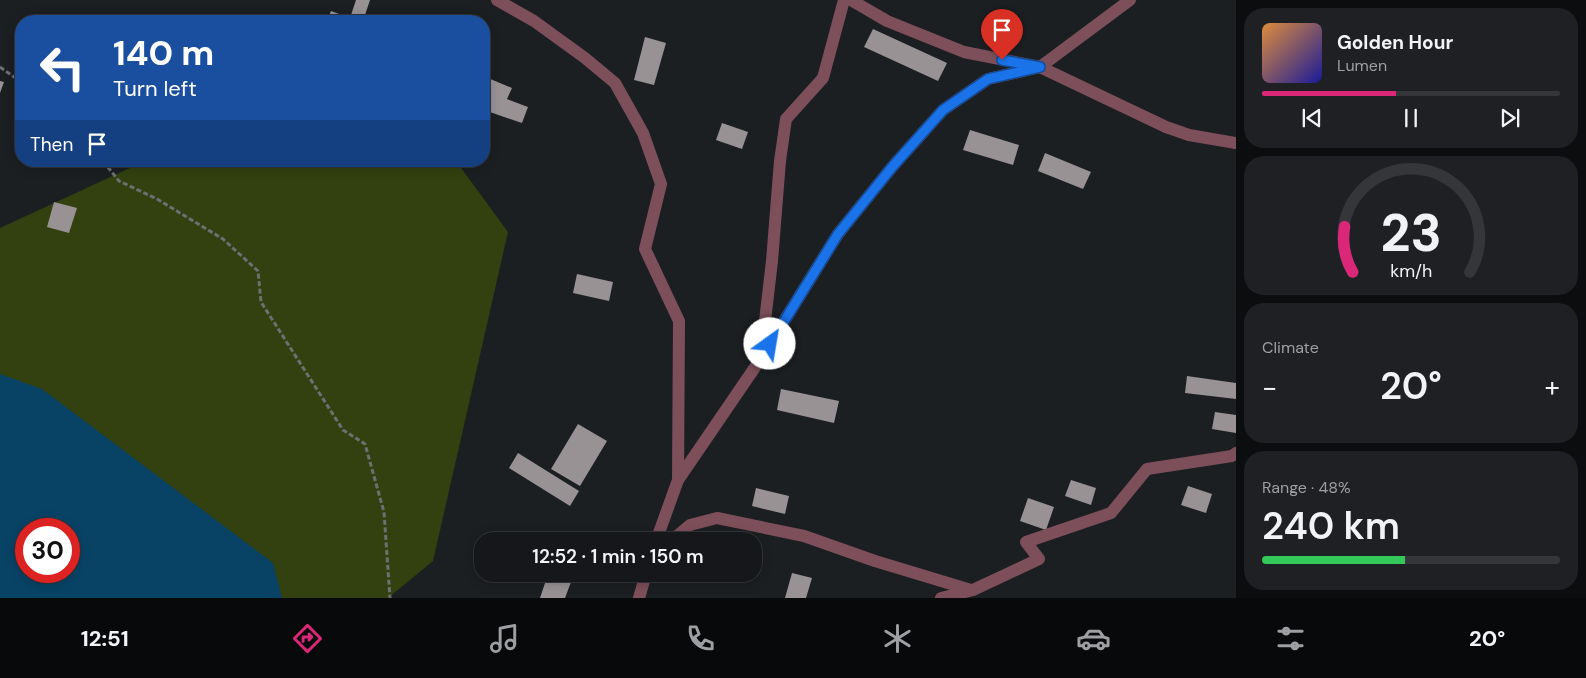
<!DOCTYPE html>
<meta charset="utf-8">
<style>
:root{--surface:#15171a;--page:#1e2023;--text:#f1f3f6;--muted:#9d9fa2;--line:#343639;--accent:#db2777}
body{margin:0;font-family:"DM Sans",sans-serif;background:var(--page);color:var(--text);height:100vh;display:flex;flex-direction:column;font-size:19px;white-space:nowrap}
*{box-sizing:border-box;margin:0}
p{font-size:16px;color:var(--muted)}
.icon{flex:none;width:28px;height:28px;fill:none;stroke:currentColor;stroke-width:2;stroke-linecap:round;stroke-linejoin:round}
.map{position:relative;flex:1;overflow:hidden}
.panel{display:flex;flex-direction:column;gap:8px;padding:8px;background:#0c0d0e;width:350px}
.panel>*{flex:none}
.top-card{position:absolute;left:15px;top:15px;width:475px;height:152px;border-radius:20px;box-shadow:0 2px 12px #0003,0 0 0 1px var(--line);background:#1a4fa0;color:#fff;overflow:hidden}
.speed{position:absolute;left:15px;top:518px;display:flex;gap:10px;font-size:25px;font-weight:700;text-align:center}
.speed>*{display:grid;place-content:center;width:65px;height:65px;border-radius:50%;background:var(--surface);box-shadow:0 2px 12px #0003,0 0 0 1px var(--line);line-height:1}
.speed .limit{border:8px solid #d22;background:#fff;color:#111}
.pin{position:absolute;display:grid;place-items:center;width:42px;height:42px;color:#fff;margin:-51px -21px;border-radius:50% 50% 50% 0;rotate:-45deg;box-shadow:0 0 5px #0007}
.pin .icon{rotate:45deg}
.me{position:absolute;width:55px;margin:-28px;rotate:32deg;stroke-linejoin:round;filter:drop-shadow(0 0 4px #0008)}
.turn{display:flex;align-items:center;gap:18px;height:105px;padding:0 15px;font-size:22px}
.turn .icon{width:65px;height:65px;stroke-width:2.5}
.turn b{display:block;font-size:35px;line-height:42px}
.then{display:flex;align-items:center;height:48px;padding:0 15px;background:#0003;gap:10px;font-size:19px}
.big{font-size:38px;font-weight:600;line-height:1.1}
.panel .widget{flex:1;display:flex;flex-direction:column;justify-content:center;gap:8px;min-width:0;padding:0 18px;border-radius:20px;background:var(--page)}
.panel .dial{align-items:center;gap:0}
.dial svg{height:130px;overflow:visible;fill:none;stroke:var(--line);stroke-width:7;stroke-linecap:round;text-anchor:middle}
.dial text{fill:var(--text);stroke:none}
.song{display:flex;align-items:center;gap:15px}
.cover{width:60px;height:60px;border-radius:8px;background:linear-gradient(135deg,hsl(30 70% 55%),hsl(240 70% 35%))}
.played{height:5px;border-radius:2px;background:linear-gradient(90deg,var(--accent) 45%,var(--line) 45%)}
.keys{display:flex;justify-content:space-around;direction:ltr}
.heat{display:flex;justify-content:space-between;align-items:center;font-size:28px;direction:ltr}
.charge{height:8px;border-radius:4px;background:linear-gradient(90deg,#34c759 48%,var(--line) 0)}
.trip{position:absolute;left:474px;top:532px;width:288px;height:50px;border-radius:20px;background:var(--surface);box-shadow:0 2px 12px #0003,0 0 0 1px var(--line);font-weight:600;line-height:50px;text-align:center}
.dock{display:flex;height:80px;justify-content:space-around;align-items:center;background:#08090a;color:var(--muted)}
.dock .icon{width:35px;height:35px}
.dock .active{color:var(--accent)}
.dock b{font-size:22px;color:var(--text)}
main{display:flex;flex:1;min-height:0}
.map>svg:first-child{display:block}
.green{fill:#32410f;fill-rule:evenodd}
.water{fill:#084366;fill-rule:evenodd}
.building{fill:#989294}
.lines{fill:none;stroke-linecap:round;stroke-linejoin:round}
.path{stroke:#6d6f72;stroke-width:3;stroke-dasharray:5 2.5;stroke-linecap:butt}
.minor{stroke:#7d4f5a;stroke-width:12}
.route-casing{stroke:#114b97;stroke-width:12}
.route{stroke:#1a73e8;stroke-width:9}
</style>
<main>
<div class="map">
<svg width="1236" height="598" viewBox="0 0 1236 598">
<rect width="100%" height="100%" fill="#1c1f22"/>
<path class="green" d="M145,161H456L508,232L433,561L388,598H0V228ZM26,529H69V571H26Z"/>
<path class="water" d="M0,374L42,389L273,563L282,598H0ZM26,529H69V571H26Z"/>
<g class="building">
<path d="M356,0H370L363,21H327L331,11L350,18Z"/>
<path d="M873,29L947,63L938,81L864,47Z"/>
<path d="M645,37L666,43L654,85L634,80Z"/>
<path d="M488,78L512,88L507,99L528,107L522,123L484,110V87Z"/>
<path d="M0,81L4,82L0,93Z"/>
<path d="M722,123L748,132L742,149L716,140Z"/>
<path d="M970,130L1019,145L1013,165L963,150Z"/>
<path d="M1045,153L1091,172L1083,189L1038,171Z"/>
<path d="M54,202L77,208L69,233L47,227Z"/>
<path d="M577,274L613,282L609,301L573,293Z"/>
<path d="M1187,376L1236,383V399L1185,393Z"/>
<path d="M781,389L839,401L834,423L777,410Z"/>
<path d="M1215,412L1236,415V433L1212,429Z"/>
<path d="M578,424L607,441L580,486L551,469Z"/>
<path d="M518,453L579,491L570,506L509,468Z"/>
<path d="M1071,480L1096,488L1091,505L1065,496Z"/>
<path d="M1188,486L1212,494L1206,513L1181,505Z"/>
<path d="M756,488L789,496L785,514L752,506Z"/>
<path d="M1028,498L1054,507L1046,530L1020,521Z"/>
<path d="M792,573L812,578L806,598H785Z"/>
<path d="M548,574H574L565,598H540Z"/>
</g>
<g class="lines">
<g class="path">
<path d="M0,67L21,82"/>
<path d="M103,161L119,181L157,199L223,239L258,271L261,302L343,430L365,444L384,512L390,598"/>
</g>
<g class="minor">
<path d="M497,0L534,21L585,58L615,83L643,133L661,184L645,249L679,321L678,480"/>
<path d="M851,0L887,21L964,52L1040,67L1166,127L1189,135L1236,143"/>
<path d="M761,355L772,261L780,161L786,119L823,78L844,0"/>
<path d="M656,541L678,480L760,360L838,234L893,166L943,110L988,79L1040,67L1130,0"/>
<path d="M671,541L690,525L717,518L804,536L875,561L971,590"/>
<path d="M639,598L646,574"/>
<path d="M941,598L973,590L1039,559L1026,542L1111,513L1147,469L1232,456L1236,453"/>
</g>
</g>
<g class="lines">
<g class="route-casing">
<path id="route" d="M770,344L838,234L893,166L943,110L988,79L1040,67L1002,60"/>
</g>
<use href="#route" class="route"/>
</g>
</svg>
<div class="speed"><div class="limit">30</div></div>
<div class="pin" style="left:1002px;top:60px;background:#d93025"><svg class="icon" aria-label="arrive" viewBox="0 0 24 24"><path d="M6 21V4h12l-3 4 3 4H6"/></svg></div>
<svg class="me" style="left:770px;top:344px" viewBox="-20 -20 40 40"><circle r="19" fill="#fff"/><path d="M0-13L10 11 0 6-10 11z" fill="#1a73e8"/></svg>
<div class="trip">12:52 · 1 min · 150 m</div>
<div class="top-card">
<div class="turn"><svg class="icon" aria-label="left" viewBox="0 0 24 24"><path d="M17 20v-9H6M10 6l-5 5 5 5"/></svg><div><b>140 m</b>Turn left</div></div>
<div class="then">Then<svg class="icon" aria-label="arrive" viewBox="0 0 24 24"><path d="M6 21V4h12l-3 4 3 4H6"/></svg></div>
</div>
</div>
<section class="panel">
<div class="widget">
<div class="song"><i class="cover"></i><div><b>Golden Hour</b><p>Lumen</p></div></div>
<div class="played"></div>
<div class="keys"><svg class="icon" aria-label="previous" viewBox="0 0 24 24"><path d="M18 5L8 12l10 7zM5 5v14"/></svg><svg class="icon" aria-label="pause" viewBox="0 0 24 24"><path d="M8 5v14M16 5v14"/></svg><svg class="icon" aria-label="next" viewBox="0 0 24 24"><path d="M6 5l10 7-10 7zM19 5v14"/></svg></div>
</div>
<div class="widget dial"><svg viewBox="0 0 100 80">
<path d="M14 69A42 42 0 1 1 86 69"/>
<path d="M14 69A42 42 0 0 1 9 41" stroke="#db2777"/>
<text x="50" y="56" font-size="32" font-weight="700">23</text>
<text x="50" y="72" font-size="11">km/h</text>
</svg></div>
<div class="widget"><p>Climate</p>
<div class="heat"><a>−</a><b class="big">20°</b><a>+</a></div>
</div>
<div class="widget"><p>Range · 48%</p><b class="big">240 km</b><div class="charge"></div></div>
</section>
</main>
<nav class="dock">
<b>12:51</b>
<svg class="icon active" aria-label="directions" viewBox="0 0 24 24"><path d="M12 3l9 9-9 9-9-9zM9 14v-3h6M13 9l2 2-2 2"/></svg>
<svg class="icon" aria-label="music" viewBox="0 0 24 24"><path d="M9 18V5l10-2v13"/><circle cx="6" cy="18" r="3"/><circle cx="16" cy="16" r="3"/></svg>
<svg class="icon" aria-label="phone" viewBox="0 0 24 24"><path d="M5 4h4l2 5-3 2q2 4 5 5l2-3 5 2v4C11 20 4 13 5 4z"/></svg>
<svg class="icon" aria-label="climate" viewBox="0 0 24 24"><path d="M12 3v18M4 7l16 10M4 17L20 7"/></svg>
<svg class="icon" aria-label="car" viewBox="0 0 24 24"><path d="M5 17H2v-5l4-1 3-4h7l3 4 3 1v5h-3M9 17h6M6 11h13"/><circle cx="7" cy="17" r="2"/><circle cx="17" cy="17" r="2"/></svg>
<svg class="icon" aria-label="filters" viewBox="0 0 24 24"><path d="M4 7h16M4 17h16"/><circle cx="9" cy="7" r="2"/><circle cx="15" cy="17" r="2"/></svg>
<b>20°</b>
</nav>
